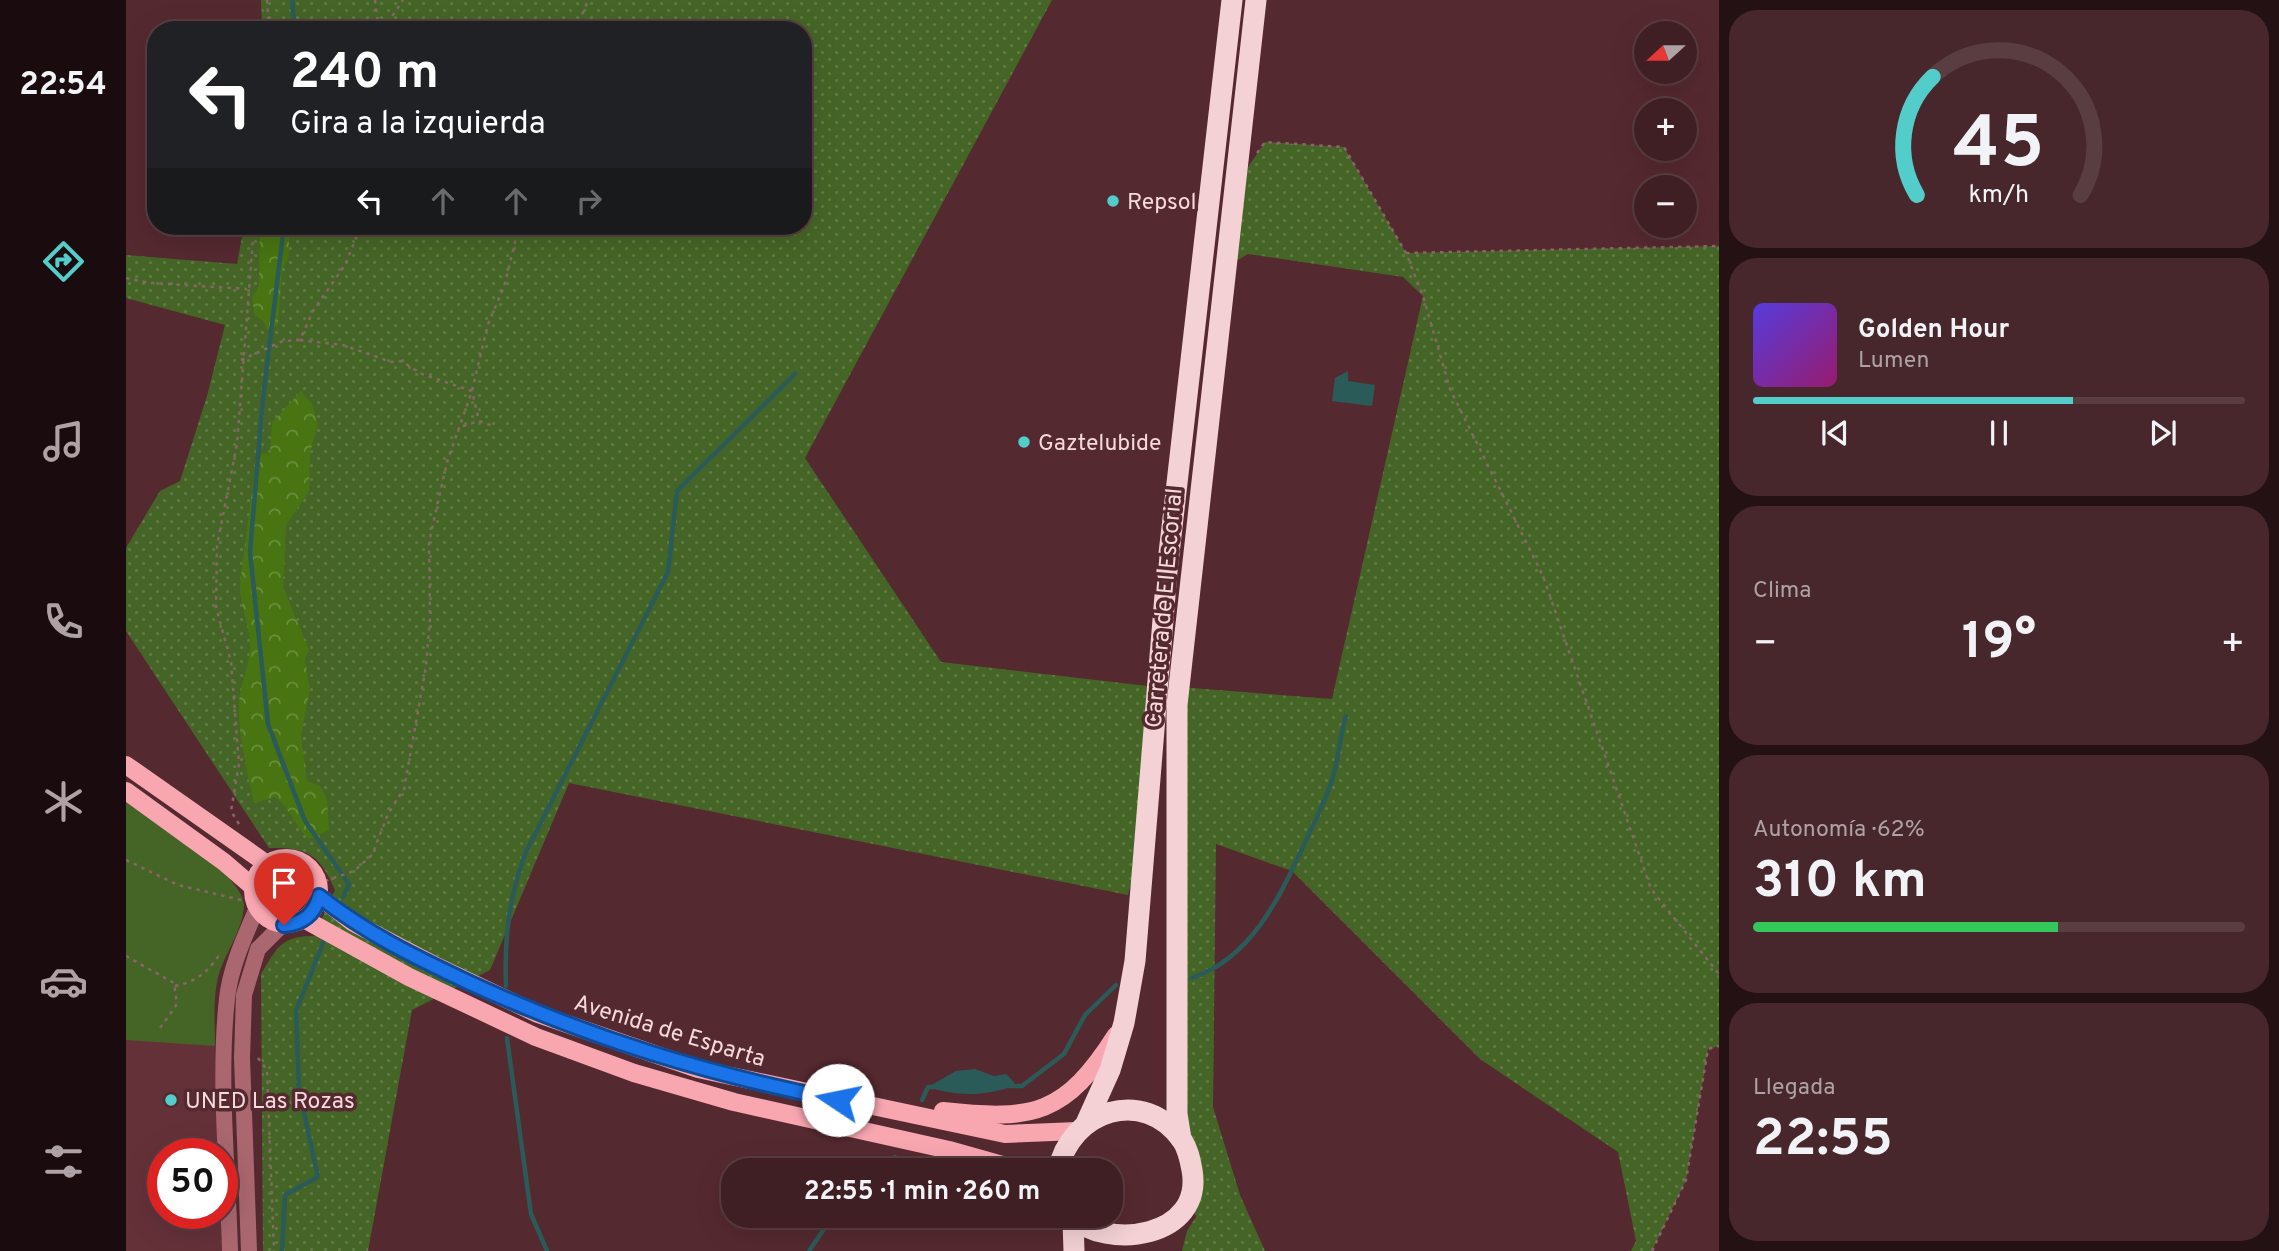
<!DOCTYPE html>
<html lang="es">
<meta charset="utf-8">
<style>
:root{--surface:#401f24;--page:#47272c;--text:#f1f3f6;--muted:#aea2a6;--line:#593d41;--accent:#53cdc9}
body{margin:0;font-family:Overpass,sans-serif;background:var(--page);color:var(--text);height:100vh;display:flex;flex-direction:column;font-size:26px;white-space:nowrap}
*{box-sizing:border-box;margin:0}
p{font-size:23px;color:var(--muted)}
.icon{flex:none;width:38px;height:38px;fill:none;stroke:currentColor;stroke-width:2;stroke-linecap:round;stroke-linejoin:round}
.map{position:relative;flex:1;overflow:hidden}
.panel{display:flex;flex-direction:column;gap:10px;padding:10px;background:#231114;width:560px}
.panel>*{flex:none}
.top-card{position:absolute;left:21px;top:21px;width:665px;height:214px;border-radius:28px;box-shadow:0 7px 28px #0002,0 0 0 2px var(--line);background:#202124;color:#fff;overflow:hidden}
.needle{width:46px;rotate:249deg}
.tools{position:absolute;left:1508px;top:21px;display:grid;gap:14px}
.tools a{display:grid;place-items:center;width:63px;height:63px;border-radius:50%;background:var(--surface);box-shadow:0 7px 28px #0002,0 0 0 2px var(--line);font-size:35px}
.speed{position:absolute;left:21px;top:1138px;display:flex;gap:14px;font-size:35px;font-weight:700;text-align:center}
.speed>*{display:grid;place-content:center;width:91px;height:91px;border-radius:50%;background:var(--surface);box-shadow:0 7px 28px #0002,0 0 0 2px var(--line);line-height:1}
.speed .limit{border:10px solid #d22;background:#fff;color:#111}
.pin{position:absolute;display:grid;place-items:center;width:60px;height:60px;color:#fff;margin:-72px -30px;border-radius:50% 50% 50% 0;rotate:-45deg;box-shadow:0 0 7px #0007}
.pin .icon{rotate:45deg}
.me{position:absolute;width:77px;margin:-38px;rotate:281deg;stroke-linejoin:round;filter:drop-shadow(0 0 5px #0008)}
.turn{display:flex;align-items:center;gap:24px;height:147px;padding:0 28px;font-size:32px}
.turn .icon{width:91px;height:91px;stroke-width:2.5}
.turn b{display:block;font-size:49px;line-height:60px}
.lanes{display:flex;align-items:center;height:66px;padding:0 28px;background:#0003;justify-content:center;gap:35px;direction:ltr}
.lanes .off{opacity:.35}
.big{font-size:52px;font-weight:700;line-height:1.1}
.panel .tile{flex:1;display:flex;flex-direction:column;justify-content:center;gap:10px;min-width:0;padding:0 24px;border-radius:28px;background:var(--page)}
.panel .dial{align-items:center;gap:0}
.dial svg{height:182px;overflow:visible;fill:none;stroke:var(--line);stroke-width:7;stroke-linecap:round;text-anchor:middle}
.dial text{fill:var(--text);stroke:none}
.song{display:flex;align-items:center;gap:21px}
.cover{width:84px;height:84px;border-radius:10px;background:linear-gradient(135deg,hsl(250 70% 55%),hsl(320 70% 35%))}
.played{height:7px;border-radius:4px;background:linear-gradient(90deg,var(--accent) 65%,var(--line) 65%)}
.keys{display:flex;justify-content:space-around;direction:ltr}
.heat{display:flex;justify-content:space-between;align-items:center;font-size:38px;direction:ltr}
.charge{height:10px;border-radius:5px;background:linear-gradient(90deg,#34c759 62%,var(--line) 0)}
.trip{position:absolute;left:595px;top:1158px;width:402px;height:70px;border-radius:28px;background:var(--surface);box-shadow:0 7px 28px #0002,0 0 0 2px var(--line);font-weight:700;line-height:70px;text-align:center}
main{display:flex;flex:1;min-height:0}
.tabs{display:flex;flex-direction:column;width:126px;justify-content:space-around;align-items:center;background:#1a0c0e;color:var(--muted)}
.tabs .icon{width:49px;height:49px}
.tabs .on{color:var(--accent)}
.tabs b{font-size:32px;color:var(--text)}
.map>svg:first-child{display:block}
.built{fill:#653139}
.grass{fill:url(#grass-dots)}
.forest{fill:url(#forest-crowns)}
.park{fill:#456526}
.water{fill:#2a5b59}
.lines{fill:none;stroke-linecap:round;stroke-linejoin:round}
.stream{stroke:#2a5b59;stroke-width:4.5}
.path{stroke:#8b6469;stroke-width:2.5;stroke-dasharray:3.5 5;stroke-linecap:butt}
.minor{stroke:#aa6770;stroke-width:16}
.major{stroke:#f8a6b0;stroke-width:18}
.highway{stroke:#f3d1d4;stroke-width:21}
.route-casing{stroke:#114b97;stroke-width:18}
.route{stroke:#1a73e8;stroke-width:12}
.poi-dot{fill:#53cdc9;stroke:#552930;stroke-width:2.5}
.labels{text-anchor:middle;stroke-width:7;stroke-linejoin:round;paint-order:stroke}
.poi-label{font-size:23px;fill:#f6d9db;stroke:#552930;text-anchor:start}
.street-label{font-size:23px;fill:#f6d9db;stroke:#552930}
</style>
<main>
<nav class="tabs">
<b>22:54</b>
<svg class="icon on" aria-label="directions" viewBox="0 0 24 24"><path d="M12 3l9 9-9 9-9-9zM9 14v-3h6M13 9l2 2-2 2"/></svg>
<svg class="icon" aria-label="music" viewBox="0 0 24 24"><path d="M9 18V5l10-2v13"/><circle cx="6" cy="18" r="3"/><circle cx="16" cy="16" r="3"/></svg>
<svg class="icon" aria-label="phone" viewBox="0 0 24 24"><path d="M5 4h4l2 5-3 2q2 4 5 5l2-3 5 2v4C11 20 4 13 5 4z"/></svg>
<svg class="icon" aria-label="climate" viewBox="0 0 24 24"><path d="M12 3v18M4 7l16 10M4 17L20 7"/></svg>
<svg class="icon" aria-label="car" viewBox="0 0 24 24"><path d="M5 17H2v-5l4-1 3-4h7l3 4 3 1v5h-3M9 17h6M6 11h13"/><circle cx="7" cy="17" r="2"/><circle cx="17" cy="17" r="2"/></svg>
<svg class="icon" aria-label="filters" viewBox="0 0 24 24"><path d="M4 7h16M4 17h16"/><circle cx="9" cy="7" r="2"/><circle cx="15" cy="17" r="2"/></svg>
</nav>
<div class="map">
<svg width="1593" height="1251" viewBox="0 0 1593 1251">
<defs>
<pattern id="grass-dots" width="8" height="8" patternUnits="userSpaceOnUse" patternTransform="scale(1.75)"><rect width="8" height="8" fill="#456526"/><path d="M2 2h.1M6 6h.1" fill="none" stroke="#607a45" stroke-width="1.8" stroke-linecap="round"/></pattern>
<pattern id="forest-crowns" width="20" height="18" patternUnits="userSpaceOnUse" patternTransform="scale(1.75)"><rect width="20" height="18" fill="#487411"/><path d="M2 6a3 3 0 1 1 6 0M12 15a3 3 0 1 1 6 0" fill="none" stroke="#6c8e3e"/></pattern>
</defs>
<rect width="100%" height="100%" fill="#552930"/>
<path class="built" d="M0,1004L88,1035L93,1153H37V1213H95L96,1251H0Z"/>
<g class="grass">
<path d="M135,0H926L679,458L815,662L1022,686L1024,809L1002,895L443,783L364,970L286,1010L242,1251H137L135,974C151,948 155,936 188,936L209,890C194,855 182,847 143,848L0,631V548L34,491L54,481L81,396L99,325L0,298V255L111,264L118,226H677V30H136Z"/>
<path d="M1139,142L1218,147L1280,253L1593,246V1046L1582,1049L1560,1180L1526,1251H1505L1510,1241L1492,1152L1354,1059L1166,871L1090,844L1087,1107L1114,1195L1139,1251H1056L1061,1231L1070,1217L1064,1200L1062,1151L1053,687L1206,699L1297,296L1277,277L1122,254L1100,267L1122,167Z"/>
</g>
<g class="forest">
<path d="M134,226H163V257L156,269L152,325L142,330L136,320L129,315L126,298L133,286Z"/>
<path d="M175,391L186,404L192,425L184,452L183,492L160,525L157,587L183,650L179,659L184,689L175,735L181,781L194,786L201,799L203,830L183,839C166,822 167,812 149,797L128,803C122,778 109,719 114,695C117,677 123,666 124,647C124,624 113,604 114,582L130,460L136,453L144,455L146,423Z"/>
</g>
<path class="park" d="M0,802C25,820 120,875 118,906C116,934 96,956 91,982C87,1002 89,1026 89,1046L0,1040Z"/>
<g class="water">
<path d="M77,20L100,21L99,30H77Z"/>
<path d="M1222,371V381L1249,385L1246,406L1206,401L1209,378Z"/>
<path d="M849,1069L868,1076L880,1074L888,1082V1086C860,1096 830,1097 802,1087L830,1071Z"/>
</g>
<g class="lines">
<g class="stream">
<path d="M166,0L169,30"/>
<path d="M158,226L137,398L124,552L142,724L179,821L223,884L217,897"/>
<path d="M1066,978C1125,958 1152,900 1177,847C1188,822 1201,800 1208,773C1213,754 1214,735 1220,716"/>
<path d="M380,986C378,938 383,899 399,854L542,572L551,491L669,374"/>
<path d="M381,1038L405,1214L421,1251"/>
<path d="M883,1086H896L938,1054L959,1015L990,985"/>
<path d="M796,1100L802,1087H808"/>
<path d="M762,1171L769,1157"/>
<path d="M156,1251L159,1195L192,1177L173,1090L170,1011L199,938"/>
<path d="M683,1251L698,1229L712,1216"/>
</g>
<g class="path">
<path d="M141,0L143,30"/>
<path d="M249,0L253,30"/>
<path d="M257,30L277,0"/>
<path d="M450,30L462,0"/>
<path d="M1131,153L1139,142L1218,147L1280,253L1297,296L1324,389L1417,576L1525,889L1593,974"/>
<path d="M1280,253L1593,246"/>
<path d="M0,278L24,283L121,289"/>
<path d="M174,340L217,345L265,362L275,361L296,374L346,391L353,421"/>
<path d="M115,360L157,341L174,340L187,311L219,265L235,226"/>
<path d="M337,426L353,421L367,426"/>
<path d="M113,824L105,811L113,764L105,662L90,607L91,546L111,444L128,226"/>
<path d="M0,860L52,885L115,900"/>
<path d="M199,881L228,871L246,855L262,814L278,789L300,666L304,619L303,542L321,462L346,391L362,324L378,287L393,226"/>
<path d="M0,956L48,983L51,1004L34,1028"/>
<path d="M49,986C71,982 84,970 95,952"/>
<path d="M132,1058L141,1070L148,1251"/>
<path d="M1526,1251L1560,1180L1582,1049L1593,1046"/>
</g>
<g class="minor">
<path d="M104,1251C102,1170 92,1079 101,999C104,968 119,936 131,908"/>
<path d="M123,1251L116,1058L118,995L132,949L157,924"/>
</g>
<g class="major">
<path d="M0,765L141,864"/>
<path d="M0,791L98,862L127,887"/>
<circle cx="160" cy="891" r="33"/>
<path d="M193,896L226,922L312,967L412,1014L572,1069L879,1134L951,1131"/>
<path d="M178,919L283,977L410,1037L508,1073L608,1102L823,1150L898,1171"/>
<path d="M817,1111C908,1121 939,1115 990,1035"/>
</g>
<g class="highway">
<path d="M961,1121L984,1070L998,1023L1009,961L1041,571L1106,0"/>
<path d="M1055,1139L1051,1114V705L1130,0"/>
<path d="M932,1171C944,1110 1018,1086 1056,1140C1062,1149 1064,1159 1066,1170C1078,1238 981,1251 944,1216"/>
<path d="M947,1222L948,1251"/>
</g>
</g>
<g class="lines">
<g class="route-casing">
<path id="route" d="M158,925C176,924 189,914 193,896C239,933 291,958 344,983C466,1039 581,1074 712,1100"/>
</g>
<use href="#route" class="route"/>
</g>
<g class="poi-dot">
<circle cx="987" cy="201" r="7"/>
<circle cx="898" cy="442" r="7"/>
<circle cx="45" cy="1100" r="7"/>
</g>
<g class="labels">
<g class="poi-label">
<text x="1001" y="209">Repsol</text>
<text x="912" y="450">Gaztelubide</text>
<text x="59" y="1108">UNED Las Rozas</text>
</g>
<g class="street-label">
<text transform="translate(1037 608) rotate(-85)" y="8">Carretera de El Escorial</text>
<text transform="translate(544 1030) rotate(17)" y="8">Avenida de Esparta</text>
</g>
</g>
</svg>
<div class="tools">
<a><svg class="needle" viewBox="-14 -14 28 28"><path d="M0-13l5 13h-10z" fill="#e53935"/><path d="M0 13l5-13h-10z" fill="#aea2a6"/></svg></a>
<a>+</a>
<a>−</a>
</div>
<div class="speed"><div class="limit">50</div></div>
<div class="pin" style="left:158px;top:925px;background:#d93025"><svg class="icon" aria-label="arrive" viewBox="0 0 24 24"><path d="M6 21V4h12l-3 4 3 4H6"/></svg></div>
<svg class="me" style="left:712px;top:1100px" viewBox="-20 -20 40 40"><circle r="19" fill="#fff"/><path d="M0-13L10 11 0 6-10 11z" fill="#1a73e8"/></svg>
<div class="trip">22:55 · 1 min · 260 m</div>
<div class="top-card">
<div class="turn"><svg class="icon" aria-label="left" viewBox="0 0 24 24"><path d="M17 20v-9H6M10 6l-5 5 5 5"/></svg><div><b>240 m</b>Gira a la izquierda</div></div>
<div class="lanes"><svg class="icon" aria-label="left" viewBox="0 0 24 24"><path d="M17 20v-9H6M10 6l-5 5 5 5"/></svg><svg class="icon off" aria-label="ahead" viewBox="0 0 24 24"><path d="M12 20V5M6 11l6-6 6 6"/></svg><svg class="icon off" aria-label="ahead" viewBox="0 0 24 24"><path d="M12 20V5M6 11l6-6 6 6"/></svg><svg class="icon off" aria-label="right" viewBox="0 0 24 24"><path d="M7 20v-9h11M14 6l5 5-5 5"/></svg></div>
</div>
</div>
<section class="panel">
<div class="tile dial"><svg viewBox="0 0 100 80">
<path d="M14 69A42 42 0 1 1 86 69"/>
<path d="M14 69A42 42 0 0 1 21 17" stroke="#53cdc9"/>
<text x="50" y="56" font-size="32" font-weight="700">45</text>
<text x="50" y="72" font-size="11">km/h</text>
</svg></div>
<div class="tile">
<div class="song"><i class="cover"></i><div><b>Golden Hour</b><p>Lumen</p></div></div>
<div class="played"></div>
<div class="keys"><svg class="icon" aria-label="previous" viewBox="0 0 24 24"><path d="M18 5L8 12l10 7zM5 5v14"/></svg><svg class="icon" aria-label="pause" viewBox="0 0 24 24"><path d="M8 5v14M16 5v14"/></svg><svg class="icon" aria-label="next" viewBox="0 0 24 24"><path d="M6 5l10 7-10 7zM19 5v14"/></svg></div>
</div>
<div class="tile"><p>Clima</p>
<div class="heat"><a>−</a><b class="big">19°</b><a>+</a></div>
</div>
<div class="tile"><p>Autonomía · 62%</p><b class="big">310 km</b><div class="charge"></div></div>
<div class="tile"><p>Llegada</p><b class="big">22:55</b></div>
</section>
</main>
